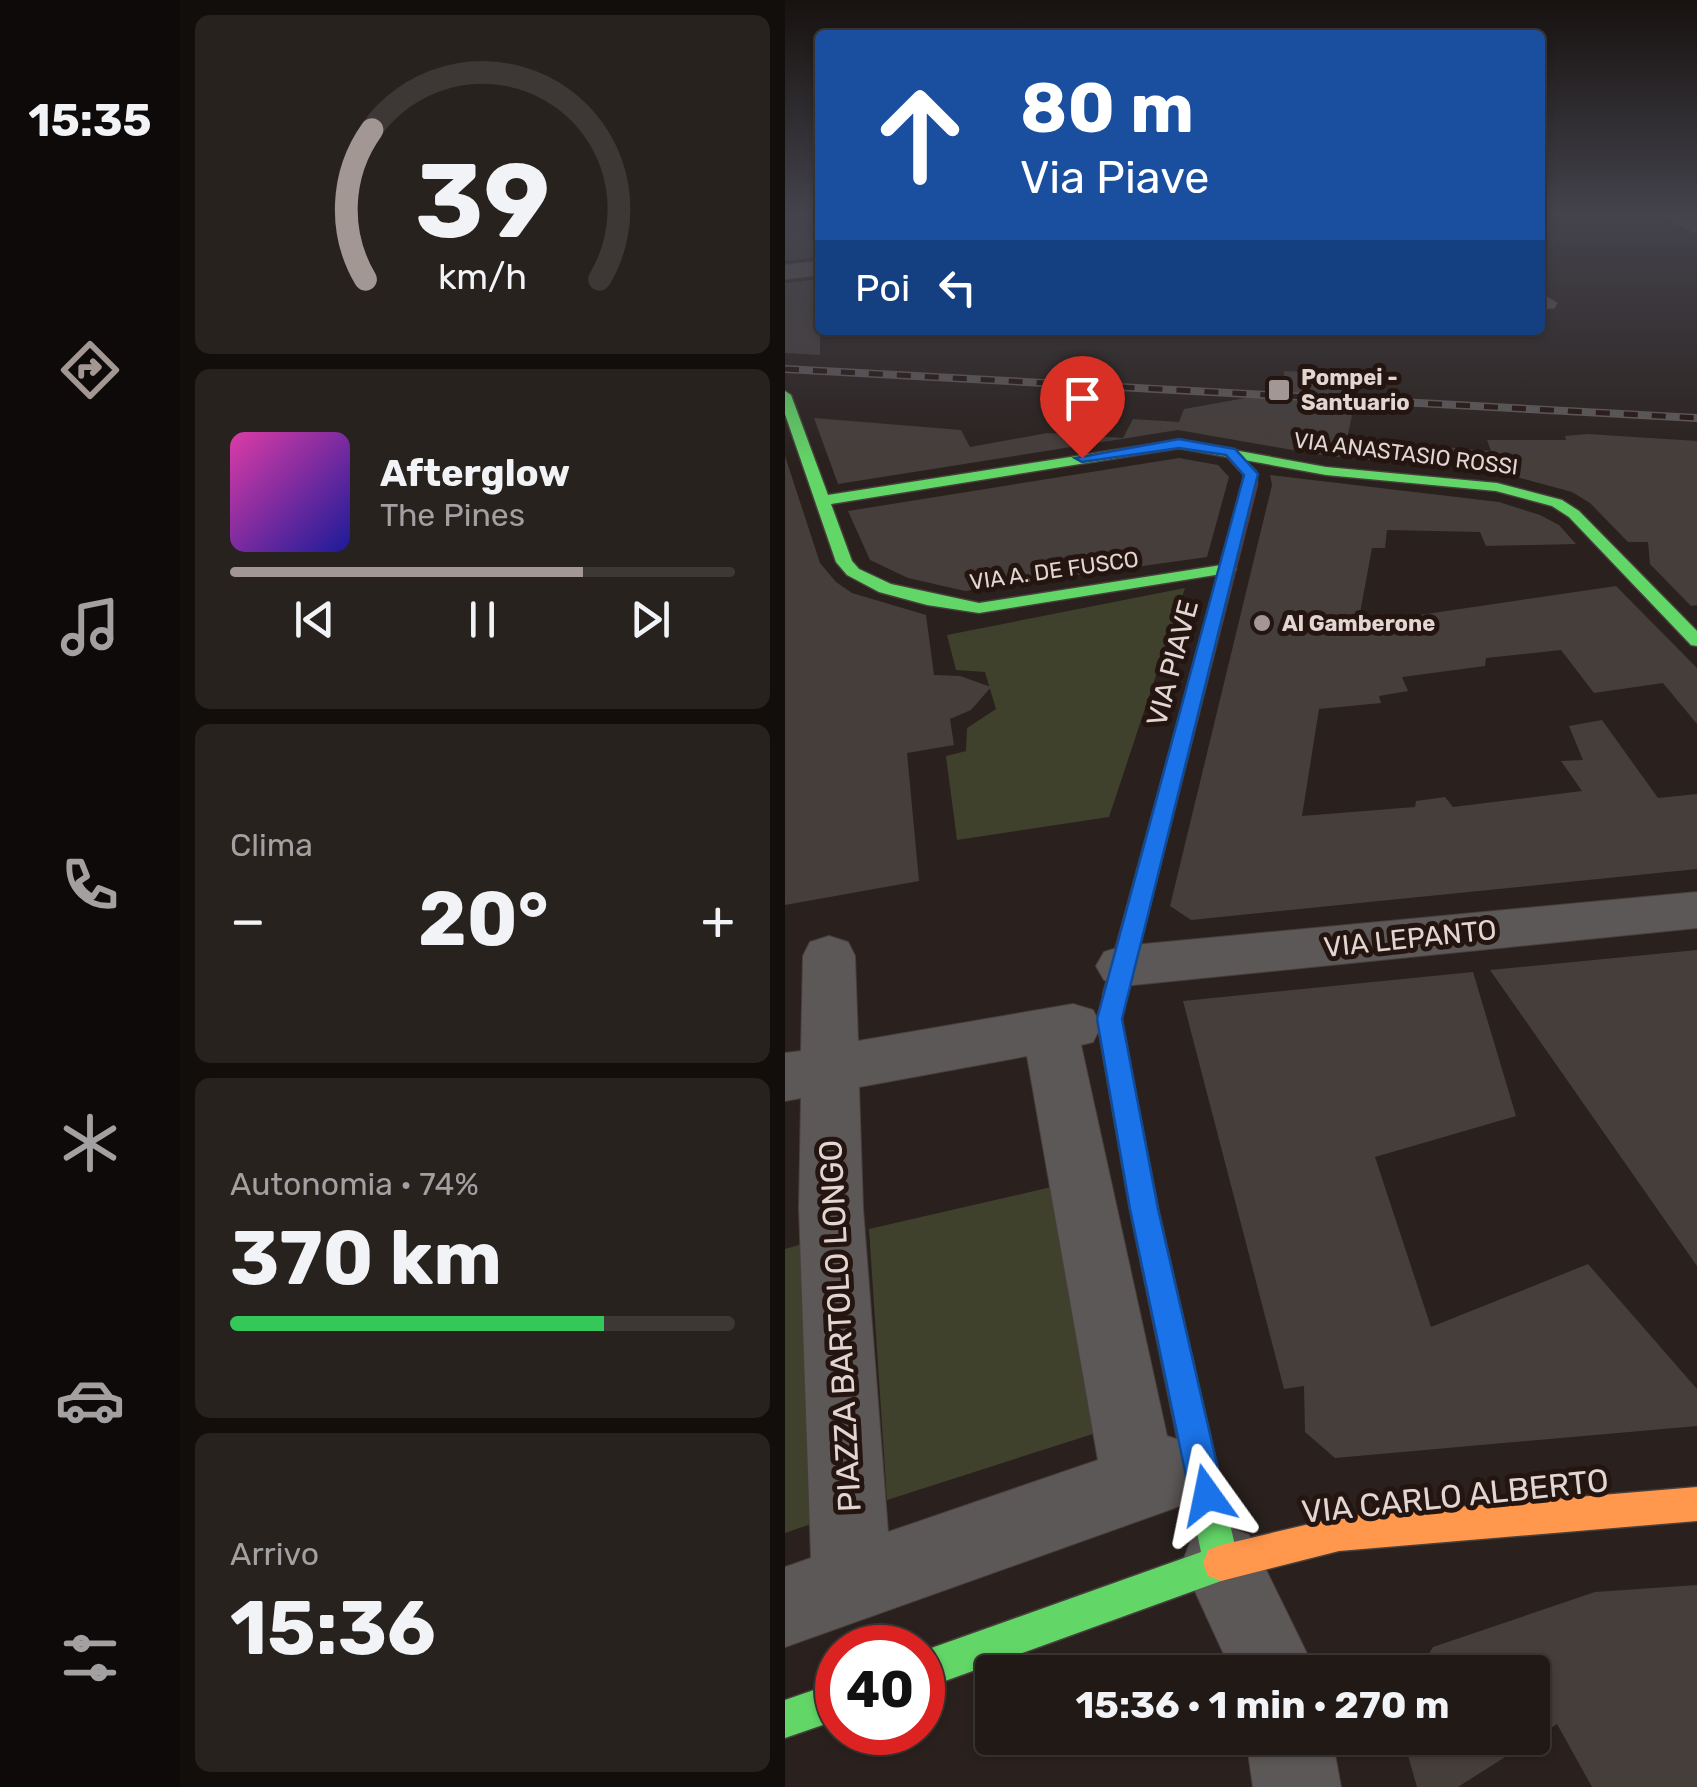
<!DOCTYPE html>
<html lang="it">
<meta charset="utf-8">
<style>
:root{--surface:#201916;--page:#28221f;--text:#f1f3f6;--muted:#a2a0a1;--line:#3d3835;--accent:#a29793}
body{margin:0;font-family:Rubik,sans-serif;background:var(--page);color:var(--text);height:100vh;display:flex;flex-direction:column;font-size:38px;white-space:nowrap}
*{box-sizing:border-box;margin:0}
p{font-size:32px;color:var(--muted)}
.icon{flex:none;width:55px;height:55px;fill:none;stroke:currentColor;stroke-width:2;stroke-linecap:round;stroke-linejoin:round}
.map{position:relative;flex:1;overflow:hidden}
.sheet{display:flex;flex-direction:column;gap:15px;padding:15px;background:#120e0c;width:605px}
.sheet>*{flex:none}
.top-card{position:absolute;left:30px;top:30px;width:730px;height:305px;border-radius:10px;box-shadow:0 2px 8px #0004,0 0 0 2px var(--line);background:#1a4fa0;color:#fff;overflow:hidden}
.speed{position:absolute;left:30px;top:1625px;display:flex;gap:20px;font-size:50px;font-weight:700;text-align:center}
.speed>*{display:grid;place-content:center;width:130px;height:130px;border-radius:50%;background:var(--surface);box-shadow:0 2px 8px #0004,0 0 0 2px var(--line);line-height:1}
.speed .limit{border:15px solid #d22;background:#fff;color:#111}
.pin{position:absolute;display:grid;place-items:center;width:85px;height:85px;color:#fff;margin:-102px -42px;border-radius:50% 50% 50% 0;rotate:-45deg;box-shadow:0 0 10px #0007}
.pin .icon{rotate:45deg}
.me{position:absolute;width:110px;margin:-55px;rotate:348deg;stroke-linejoin:round;filter:drop-shadow(0 0 8px #0008)}
.turn{display:flex;align-items:center;gap:35px;height:210px;padding:0 40px;font-size:45px}
.turn .icon{width:130px;height:130px;stroke-width:2.5}
.turn b{display:block;font-size:70px;line-height:85px}
.then{display:flex;align-items:center;height:95px;padding:0 40px;background:#0003;gap:20px;font-size:38px}
.big{font-size:75px;font-weight:700;line-height:1.1}
.sheet .widget{flex:1;display:flex;flex-direction:column;justify-content:center;gap:15px;min-width:0;padding:0 35px;border-radius:15px;background:var(--page)}
.sheet .dial{align-items:center;gap:0}
.dial svg{height:260px;overflow:visible;fill:none;stroke:var(--line);stroke-width:7;stroke-linecap:round;text-anchor:middle}
.dial text{fill:var(--text);stroke:none}
.song{display:flex;align-items:center;gap:30px}
.cover{width:120px;height:120px;border-radius:15px;background:linear-gradient(135deg,hsl(320 70% 55%),hsl(240 70% 35%))}
.played{height:10px;border-radius:5px;background:linear-gradient(90deg,var(--accent) 70%,var(--line) 70%)}
.keys{display:flex;justify-content:space-around;direction:ltr}
.heat{display:flex;justify-content:space-between;align-items:center;font-size:55px;direction:ltr}
.charge{height:15px;border-radius:8px;background:linear-gradient(90deg,#34c759 74%,var(--line) 0)}
.trip{position:absolute;left:190px;top:1655px;width:575px;height:100px;border-radius:10px;background:var(--surface);box-shadow:0 2px 8px #0004,0 0 0 2px var(--line);font-weight:700;line-height:100px;text-align:center}
main{display:flex;flex:1;min-height:0}
.dock{display:flex;flex-direction:column;width:180px;justify-content:space-around;align-items:center;background:#0d0a09;color:var(--muted)}
.dock .icon{width:70px;height:70px}
.dock .selected{color:var(--accent)}
.dock b{font-size:45px;color:var(--text)}
.map>svg:first-child{display:block}
.green{fill:#3f412c}
.building{fill:#453e3b}
.lines{fill:none;stroke-linecap:round;stroke-linejoin:round}
.street-casing{stroke:#473f3c;stroke-width:2}
.fast-casing{stroke:#473f3c;stroke-width:3}
.slow-casing{stroke:#473f3c;stroke-width:3}
.jam-casing{stroke:#473f3c;stroke-width:3}
.street{fill:#5d5858;fill-rule:evenodd}
.fast{fill:#63d668;fill-rule:evenodd}
.slow{fill:#ff974d;fill-rule:evenodd}
.jam{fill:#b3261e;fill-rule:evenodd}
.rail-casing{stroke:#605a59;stroke-width:8}
.rail{stroke:#251510;stroke-width:5;stroke-dasharray:14;stroke-linecap:butt}
.route{fill:#1a73e8;stroke:#114b97;stroke-width:2.5}
.poi-dot{fill:#a29793;stroke:#251510;stroke-width:4}
.labels{text-anchor:middle;stroke-width:10;stroke-linejoin:round;paint-order:stroke}
.far-poi-label{font-size:22px;font-weight:bold;fill:#e2d6d2;stroke:#251510;text-anchor:start}
.far-street-label{font-size:22px;fill:#e2d6d2;stroke:#251510}
.street-label{font-size:28px;fill:#e2d6d2;stroke:#251510}
.near-street-label{font-size:32px;fill:#e2d6d2;stroke:#251510}
</style>
<main>
<nav class="dock">
<b>15:35</b>
<svg class="icon selected" aria-label="directions" viewBox="0 0 24 24"><path d="M12 3l9 9-9 9-9-9zM9 14v-3h6M13 9l2 2-2 2"/></svg>
<svg class="icon" aria-label="music" viewBox="0 0 24 24"><path d="M9 18V5l10-2v13"/><circle cx="6" cy="18" r="3"/><circle cx="16" cy="16" r="3"/></svg>
<svg class="icon" aria-label="phone" viewBox="0 0 24 24"><path d="M5 4h4l2 5-3 2q2 4 5 5l2-3 5 2v4C11 20 4 13 5 4z"/></svg>
<svg class="icon" aria-label="climate" viewBox="0 0 24 24"><path d="M12 3v18M4 7l16 10M4 17L20 7"/></svg>
<svg class="icon" aria-label="car" viewBox="0 0 24 24"><path d="M5 17H2v-5l4-1 3-4h7l3 4 3 1v5h-3M9 17h6M6 11h13"/><circle cx="7" cy="17" r="2"/><circle cx="17" cy="17" r="2"/></svg>
<svg class="icon" aria-label="filters" viewBox="0 0 24 24"><path d="M4 7h16M4 17h16"/><circle cx="9" cy="7" r="2"/><circle cx="15" cy="17" r="2"/></svg>
</nav>
<section class="sheet">
<div class="widget dial"><svg viewBox="0 0 100 80">
<path d="M14 69A42 42 0 1 1 86 69"/>
<path d="M14 69A42 42 0 0 1 16 23" stroke="#a29793"/>
<text x="50" y="56" font-size="32" font-weight="700">39</text>
<text x="50" y="72" font-size="11">km/h</text>
</svg></div>
<div class="widget">
<div class="song"><i class="cover"></i><div><b>Afterglow</b><p>The Pines</p></div></div>
<div class="played"></div>
<div class="keys"><svg class="icon" aria-label="previous" viewBox="0 0 24 24"><path d="M18 5L8 12l10 7zM5 5v14"/></svg><svg class="icon" aria-label="pause" viewBox="0 0 24 24"><path d="M8 5v14M16 5v14"/></svg><svg class="icon" aria-label="next" viewBox="0 0 24 24"><path d="M6 5l10 7-10 7zM19 5v14"/></svg></div>
</div>
<div class="widget"><p>Clima</p>
<div class="heat"><a>−</a><b class="big">20°</b><a>+</a></div>
</div>
<div class="widget"><p>Autonomia · 74%</p><b class="big">370 km</b><div class="charge"></div></div>
<div class="widget"><p>Arrivo</p><b class="big">15:36</b></div>
</section>
<div class="map">
<svg width="912" height="1787" viewBox="0 0 912 1787">
<rect width="100%" height="100%" fill="#2a211e"/>
<g class="green">
<path d="M400,588L324,817L172,840L161,756L181,751L182,728L211,709L200,672L171,670L162,635Z"/>
<path d="M275,1185L314,1432L102,1500L84,1229Z"/>
<path d="M21,1243L35,1521L0,1533V1249Z"/>
</g>
<g class="building">
<path d="M0,216H13L35,248V257L0,261Z"/>
<path d="M35,279V355L0,353V283Z"/>
<path d="M499,371L566,374L559,414L567,415L562,439L706,451L702,440H781L780,436L803,434L912,441V605L906,606L865,564L863,542H843L805,503L787,492L713,472L542,456L393,430L53,484L29,418L176,430L185,447L262,433L338,438L348,419L394,422L399,409L500,391Z"/>
<path d="M0,456L35,563L51,582L67,593L141,615L149,675L175,676L206,687L186,710L165,719L169,745L122,753L134,881L0,905Z"/>
<path d="M394,458L433,465L444,477L422,557L180,591L123,578L85,560L63,511Z"/>
<path d="M485,475L714,502L755,515L774,525L791,544L701,546L695,532L602,530L600,548H587L573,624L831,586L912,668V724L878,683L809,693L776,650L701,658L700,666L617,677L623,691L594,696L596,703L534,709L517,816L630,807L631,801L660,797L668,807L797,791L776,761L798,760L784,726L817,720L873,798L912,794V869L406,920L385,906L487,485Z"/>
<path d="M912,950V1266L705,970Z"/>
<path d="M688,972L731,1116L590,1157L646,1327L803,1264L912,1389V1426L550,1458L520,1432L519,1386L499,1389L398,1001Z"/>
<path d="M912,1585V1787H807L772,1724L673,1787H632L618,1738H748V1672H633L648,1647L810,1592Z"/>
</g>
<g class="lines">
<g class="street-casing">
<g id="street">
<path d="M878,216L912,219V233L881,220Z"/>
<path d="M35,261V275L0,279V265Z"/>
<path d="M755,293L772,303L769,308L755,309Z"/>
<path d="M912,892V928L338,986L319,980L311,966L319,952L338,946Z"/>
<path d="M44,936L63,942L70,956L73,1041L288,1004L308,1010L316,1026L308,1042L296,1045L382,1436L413,1446L424,1472L413,1498L387,1509L0,1647V1567L26,1558L14,1208L16,1098L0,1101V1053L16,1051L18,956L25,942ZM242,1056L313,1460L103,1532L78,1208L74,1087Z"/>
<path d="M436,1524L464,1535L531,1672H447L397,1563L408,1535Z"/>
<path d="M461,1738H547L556,1787H468Z"/>
</g>
</g>
<g class="fast-casing">
<g id="fast">
<path d="M0,391L6,395L43,495L394,440L541,467L712,483L777,500L794,511L912,631V646L906,645L784,517L767,506L711,491L541,475L394,448L46,504L67,561L74,569L106,584L194,603L443,564L451,569L449,572L194,613L142,605L94,592L62,575L51,562L0,414Z"/>
<path d="M330,986L339,988L342,995L336,1019L373,1209L454,1563L449,1576L436,1581L138,1689V1651L416,1552L345,1209L312,1019L321,988Z"/>
<path d="M52,1682V1720L0,1738V1700Z"/>
</g>
</g>
<g class="slow-casing">
<path id="slow" d="M912,1487V1521L554,1551L436,1581L423,1576L418,1563L423,1550L436,1545L554,1517Z"/>
</g>
<g class="jam-casing">
<path id="jam" d="M445,448L471,471L472,484L342,995L339,1002H321L318,995L458,484L459,475L438,452Z"/>
</g>
<use href="#street" class="street"/>
<use href="#fast" class="fast"/>
<use href="#slow" class="slow"/>
<use href="#jam" class="jam"/>
<g class="rail-casing">
<path id="rail" d="M0,369L912,418"/>
</g>
<use href="#rail" class="rail"/>
</g>
<linearGradient id="sky" x2="0" y2="1"><stop stop-color="#171210"/><stop offset="0.46" stop-color="#44434c"/><stop offset="1" stop-color="#44434c" stop-opacity="0"/></linearGradient>
<rect width="912" height="466" fill="url(#sky)"/>
<path class="route" d="M394,439L450,449L473,474L337,1019L373,1209L439,1495L434,1507L422,1512L410,1507L405,1495L345,1209L312,1019L459,475L441,455L394,448L297,462L290,458Z"/>
<g class="poi-dot">
<rect x="482" y="378" width="24" height="24" rx="5"/>
<circle cx="477" cy="623" r="10"/>
</g>
<g class="labels">
<g class="far-poi-label">
<text x="516" y="385">Pompei -<tspan x="516" dy="25">Santuario</tspan></text>
<text x="497" y="631">Al Gamberone</text>
</g>
<g class="far-street-label">
<text transform="translate(621 453) rotate(7)" y="8">VIA ANASTASIO ROSSI</text>
<text transform="translate(269 570) rotate(-8)" y="8">VIA A. DE FUSCO</text>
</g>
<g class="street-label">
<text transform="translate(387 663) rotate(-75)" y="10">VIA PIAVE</text>
<text transform="translate(625 938) rotate(-6)" y="10">VIA LEPANTO</text>
</g>
<g class="near-street-label">
<text transform="translate(55 1326) rotate(-93)" y="11">PIAZZA BARTOLO LONGO</text>
<text transform="translate(670 1496) rotate(-6)" y="11">VIA CARLO ALBERTO</text>
</g>
</g>
</svg>
<div class="speed"><div class="limit">40</div></div>
<div class="pin" style="left:297px;top:458px;background:#d93025"><svg class="icon" aria-label="arrive" viewBox="0 0 24 24"><path d="M6 21V4h12l-3 4 3 4H6"/></svg></div>
<svg class="me" style="left:422px;top:1495px" viewBox="-20 -20 40 40"><path d="M0-17L14 15 0 8-14 15z" fill="#1a73e8" stroke="#fff" stroke-width="4"/></svg>
<div class="trip">15:36 · 1 min · 270 m</div>
<div class="top-card">
<div class="turn"><svg class="icon" aria-label="ahead" viewBox="0 0 24 24"><path d="M12 20V5M6 11l6-6 6 6"/></svg><div><b>80 m</b>Via Piave</div></div>
<div class="then">Poi<svg class="icon" aria-label="left" viewBox="0 0 24 24"><path d="M17 20v-9H6M10 6l-5 5 5 5"/></svg></div>
</div>
</div>
</main>
